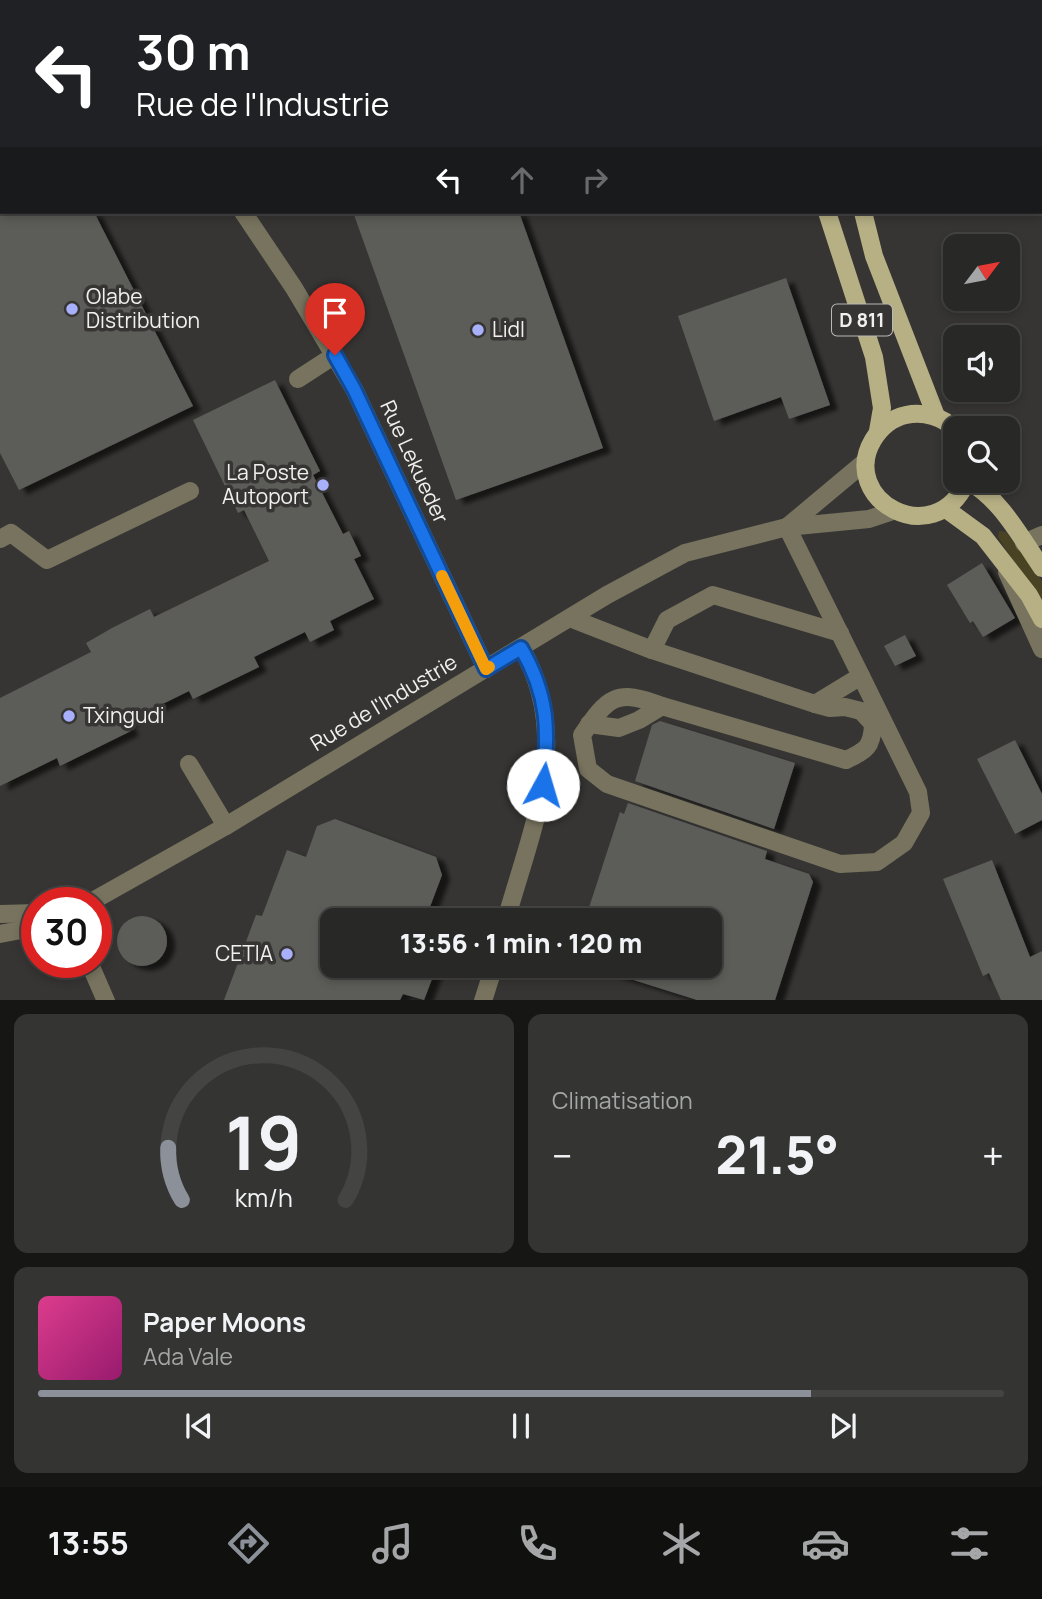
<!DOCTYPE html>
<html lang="fr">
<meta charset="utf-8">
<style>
:root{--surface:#282826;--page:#343432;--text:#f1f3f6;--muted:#a5a6a7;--line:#444443;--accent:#8c9099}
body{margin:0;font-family:Manrope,sans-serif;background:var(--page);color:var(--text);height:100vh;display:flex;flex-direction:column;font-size:26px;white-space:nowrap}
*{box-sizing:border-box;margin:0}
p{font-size:23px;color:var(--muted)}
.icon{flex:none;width:38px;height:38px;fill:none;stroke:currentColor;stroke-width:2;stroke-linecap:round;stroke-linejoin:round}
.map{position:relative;height:1000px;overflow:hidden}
.side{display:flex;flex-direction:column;gap:14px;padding:14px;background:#161615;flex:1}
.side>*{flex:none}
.banner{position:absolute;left:0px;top:0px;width:1043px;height:214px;box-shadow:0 4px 10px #0003,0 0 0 2px var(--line);background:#202124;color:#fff;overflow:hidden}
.needle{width:46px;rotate:58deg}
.fabs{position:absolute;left:943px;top:234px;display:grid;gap:14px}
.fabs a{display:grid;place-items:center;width:77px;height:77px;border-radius:14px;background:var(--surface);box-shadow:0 4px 10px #0003,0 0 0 2px var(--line);font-size:35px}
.speed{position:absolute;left:21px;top:887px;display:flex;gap:14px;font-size:35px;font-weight:700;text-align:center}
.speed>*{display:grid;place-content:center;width:91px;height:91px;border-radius:50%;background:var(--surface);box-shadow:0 4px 10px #0003,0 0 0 2px var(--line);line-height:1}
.speed .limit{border:10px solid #d22;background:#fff;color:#111}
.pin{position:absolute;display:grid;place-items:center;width:60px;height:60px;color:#fff;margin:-72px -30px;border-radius:50% 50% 50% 0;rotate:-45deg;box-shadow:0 0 7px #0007}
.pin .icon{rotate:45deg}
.me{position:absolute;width:77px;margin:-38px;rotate:6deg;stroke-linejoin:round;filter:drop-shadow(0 0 5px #0008)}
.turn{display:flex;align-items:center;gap:24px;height:147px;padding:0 21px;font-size:32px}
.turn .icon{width:91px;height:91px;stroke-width:2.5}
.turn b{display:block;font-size:49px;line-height:60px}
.lanes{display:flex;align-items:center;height:66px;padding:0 21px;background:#0003;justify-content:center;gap:35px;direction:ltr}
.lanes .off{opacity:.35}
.big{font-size:52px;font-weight:800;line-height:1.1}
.side .card{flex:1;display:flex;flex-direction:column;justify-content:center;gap:10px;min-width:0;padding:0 24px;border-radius:14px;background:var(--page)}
.side .dial{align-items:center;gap:0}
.dial svg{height:182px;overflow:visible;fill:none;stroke:var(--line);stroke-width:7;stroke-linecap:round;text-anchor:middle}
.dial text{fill:var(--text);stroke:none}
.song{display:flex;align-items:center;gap:21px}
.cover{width:84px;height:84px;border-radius:10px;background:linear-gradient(135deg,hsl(330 70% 55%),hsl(320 70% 35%))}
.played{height:7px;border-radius:4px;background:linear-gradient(90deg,var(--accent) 80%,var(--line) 80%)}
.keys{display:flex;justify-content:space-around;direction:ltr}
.heat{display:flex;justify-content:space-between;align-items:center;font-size:38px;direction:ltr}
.side .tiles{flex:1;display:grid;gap:14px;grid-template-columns:1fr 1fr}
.card:last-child{grid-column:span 2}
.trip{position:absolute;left:320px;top:908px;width:402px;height:70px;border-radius:14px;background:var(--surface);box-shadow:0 4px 10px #0003,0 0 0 2px var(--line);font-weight:800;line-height:70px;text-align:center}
.tab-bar{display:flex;height:112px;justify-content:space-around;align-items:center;background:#10100f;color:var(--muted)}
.tab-bar .icon{width:49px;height:49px}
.tab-bar .current{color:var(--accent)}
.tab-bar b{font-size:32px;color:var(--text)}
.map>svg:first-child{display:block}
.green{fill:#494323}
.building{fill:#5c5c59;filter:url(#shadow)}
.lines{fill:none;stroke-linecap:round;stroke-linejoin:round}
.minor{stroke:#77735e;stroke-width:18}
.major{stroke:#b7b085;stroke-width:18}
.route-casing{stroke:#114b97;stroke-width:18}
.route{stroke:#1a73e8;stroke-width:12}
.slow{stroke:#f59e0b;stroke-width:12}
.poi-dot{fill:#a8b0fc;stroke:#363533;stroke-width:2.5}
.labels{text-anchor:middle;stroke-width:7;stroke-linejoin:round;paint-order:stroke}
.shield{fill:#363533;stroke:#b8b8b6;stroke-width:2}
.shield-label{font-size:19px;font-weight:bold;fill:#f0f0ee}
.poi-label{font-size:21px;fill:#f0f0ee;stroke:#363533;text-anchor:start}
.street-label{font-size:21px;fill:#f0f0ee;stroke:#363533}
</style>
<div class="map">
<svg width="1042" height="1001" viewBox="0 0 1042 1001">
<defs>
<filter id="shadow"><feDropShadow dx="8" dy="4.5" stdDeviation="2" flood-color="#0009"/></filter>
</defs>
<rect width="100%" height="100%" fill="#363533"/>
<path class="green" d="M999,531L1006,532L1042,581V606L998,537Z"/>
<g class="building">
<path d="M0,212H94L193,406L19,490L0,453Z"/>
<path d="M353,212H519L603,448L456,500Z"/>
<path d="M786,278L830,405L789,419L781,397L714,421L678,316Z"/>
<path d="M275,380L320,471L313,475L343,534L349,531L361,556L354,559L374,599L330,621L334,630L310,642L305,632L254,657L259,667L193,699L189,691L126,722L131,731L60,766L57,758L0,786V698L91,652L86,643L112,628L150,609L154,617L269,561L244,510L238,513L193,420Z"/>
<path d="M982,563L1015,618L983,637L973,621L970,623L947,585Z"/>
<path d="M905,635L916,656L895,666L884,646Z"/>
<path d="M660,721L795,763L774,829L635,781L652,725Z"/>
<path d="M1015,740L1042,794V820L1015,834L977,759Z"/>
<path d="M628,803L767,851L765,859L809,874L813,882L775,1000H697L605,971L606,966H710V920H585L620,812L624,814Z"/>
<path d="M335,819L436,857L442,875L425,920H332V966H437L424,1000L403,994L400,1000H224L256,915L262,916L287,850L306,857L317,826Z"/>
<path d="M992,860L1030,957L1042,951V1000H1001L989,973L983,976L943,879Z"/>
<circle cx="142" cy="941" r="25"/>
</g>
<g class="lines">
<g class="minor">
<path d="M67,0L69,2"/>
<path d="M0,138L2,137"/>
<path d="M243,212L294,288L354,389L486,669"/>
<path d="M298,379L335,355"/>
<path d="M787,527L866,461"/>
<path d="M0,539L11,533L47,560L190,491"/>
<path d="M1024,543L1042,535"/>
<path d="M1007,572L1042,649"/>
<path d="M570,618L652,650L815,704L861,676L787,527"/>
<path d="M652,650L667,620L713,595L840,633"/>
<path d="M815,704L830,708L845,707L861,711L873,724C872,747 867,750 846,760L662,706C616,688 608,697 582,735L588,769L607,784L840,864L877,862L904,843L921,813L918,792L861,676"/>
<path d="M589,724L619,728L639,720L662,706"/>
<path d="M189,764L226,826"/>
<path d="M89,903L226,826L607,595L685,553L787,527L869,519L893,511"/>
<path d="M0,914L37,913"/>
<path d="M506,920C531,830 574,737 521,648"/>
<path d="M0,934L37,927"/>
<path d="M89,962L106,1001"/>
<path d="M483,1001L494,966"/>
</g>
<g class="major">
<path d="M812,0V2"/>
<path d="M840,0V2"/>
<path d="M827,212L874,357L882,408L878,431"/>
<path d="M863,212L874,256L936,416"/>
<path d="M956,430C943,417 924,411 906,415C892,418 881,427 873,440C838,499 934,554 967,481"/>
<path d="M968,481C1001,499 1021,538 1042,568"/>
<path d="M946,509L983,536L1029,595L1042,619"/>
</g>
</g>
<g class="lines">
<g class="route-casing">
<path id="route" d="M335,355L354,389L486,669L521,648C549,696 549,732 543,785"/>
</g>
<use href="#route" class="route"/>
<path class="slow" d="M442,576L486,669L489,667"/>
</g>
<g class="poi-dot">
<circle cx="72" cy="309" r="7"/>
<circle cx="478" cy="330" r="7"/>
<circle cx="323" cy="485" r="7"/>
<circle cx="69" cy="716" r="7"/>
<circle cx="287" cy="954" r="7"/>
</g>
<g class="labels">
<rect class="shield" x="832" y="304.5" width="60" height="31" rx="5"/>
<g class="shield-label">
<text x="862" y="327">D 811</text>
</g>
<g class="poi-label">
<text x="86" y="304">Olabe<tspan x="86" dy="24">Distribution</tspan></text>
<text x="492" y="337">Lidl</text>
<text x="309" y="480" text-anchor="end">La Poste<tspan x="309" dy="24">Autoport</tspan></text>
<text x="83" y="723">Txingudi</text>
<text x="273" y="961" text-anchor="end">CETIA</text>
</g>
<g class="street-label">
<text transform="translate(414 462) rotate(65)" y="7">Rue Lekueder</text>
<text transform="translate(384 703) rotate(-31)" y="7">Rue de l'Industrie</text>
</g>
</g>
</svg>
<div class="fabs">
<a><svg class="needle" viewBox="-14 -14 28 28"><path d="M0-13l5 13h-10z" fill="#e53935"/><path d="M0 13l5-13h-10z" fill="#a5a6a7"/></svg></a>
<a><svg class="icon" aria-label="sound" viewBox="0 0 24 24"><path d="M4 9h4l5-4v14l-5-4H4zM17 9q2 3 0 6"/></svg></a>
<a><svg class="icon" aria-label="search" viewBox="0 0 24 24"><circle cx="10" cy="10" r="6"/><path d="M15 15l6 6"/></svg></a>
</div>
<div class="speed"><div class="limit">30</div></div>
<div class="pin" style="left:335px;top:355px;background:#d93025"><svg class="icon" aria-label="arrive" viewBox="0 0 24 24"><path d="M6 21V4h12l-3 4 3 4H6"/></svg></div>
<svg class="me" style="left:543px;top:785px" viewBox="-20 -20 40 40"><circle r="19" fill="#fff"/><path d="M0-13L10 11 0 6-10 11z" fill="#1a73e8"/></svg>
<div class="trip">13:56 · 1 min · 120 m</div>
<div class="banner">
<div class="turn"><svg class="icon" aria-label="left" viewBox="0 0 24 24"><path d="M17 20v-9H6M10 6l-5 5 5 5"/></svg><div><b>30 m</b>Rue de l'Industrie</div></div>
<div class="lanes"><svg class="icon" aria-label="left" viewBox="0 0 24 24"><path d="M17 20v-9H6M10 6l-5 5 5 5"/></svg><svg class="icon off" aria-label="ahead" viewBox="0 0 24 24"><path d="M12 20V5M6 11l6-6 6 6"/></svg><svg class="icon off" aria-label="right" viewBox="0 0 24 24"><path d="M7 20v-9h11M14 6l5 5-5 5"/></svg></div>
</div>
</div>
<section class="side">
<div class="tiles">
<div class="card dial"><svg viewBox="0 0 100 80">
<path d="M14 69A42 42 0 1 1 86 69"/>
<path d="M14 69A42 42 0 0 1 8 46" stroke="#8c9099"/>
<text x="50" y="56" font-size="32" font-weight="700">19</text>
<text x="50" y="72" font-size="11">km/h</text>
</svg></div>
<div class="card"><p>Climatisation</p>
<div class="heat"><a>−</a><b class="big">21.5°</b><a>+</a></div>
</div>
<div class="card">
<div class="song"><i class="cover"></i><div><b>Paper Moons</b><p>Ada Vale</p></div></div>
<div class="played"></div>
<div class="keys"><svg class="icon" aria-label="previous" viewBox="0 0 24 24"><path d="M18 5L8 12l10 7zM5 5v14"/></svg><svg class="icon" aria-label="pause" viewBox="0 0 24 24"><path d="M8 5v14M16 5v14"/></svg><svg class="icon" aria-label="next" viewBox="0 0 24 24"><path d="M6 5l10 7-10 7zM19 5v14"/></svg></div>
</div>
</div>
</section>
<nav class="tab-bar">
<b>13:55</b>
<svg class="icon current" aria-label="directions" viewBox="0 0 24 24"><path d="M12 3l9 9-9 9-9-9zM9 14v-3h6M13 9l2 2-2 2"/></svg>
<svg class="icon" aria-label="music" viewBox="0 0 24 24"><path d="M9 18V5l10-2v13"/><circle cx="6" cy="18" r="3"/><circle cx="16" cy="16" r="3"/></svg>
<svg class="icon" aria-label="phone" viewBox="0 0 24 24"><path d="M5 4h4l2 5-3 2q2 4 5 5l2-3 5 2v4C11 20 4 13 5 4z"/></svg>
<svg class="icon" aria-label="climate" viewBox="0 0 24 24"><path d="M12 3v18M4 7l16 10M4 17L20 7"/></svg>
<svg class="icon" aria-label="car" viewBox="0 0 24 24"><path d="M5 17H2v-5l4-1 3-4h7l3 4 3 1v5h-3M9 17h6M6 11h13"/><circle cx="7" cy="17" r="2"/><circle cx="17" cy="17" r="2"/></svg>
<svg class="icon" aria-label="filters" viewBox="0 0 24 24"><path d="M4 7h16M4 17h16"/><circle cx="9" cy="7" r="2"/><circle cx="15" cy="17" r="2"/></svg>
</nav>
